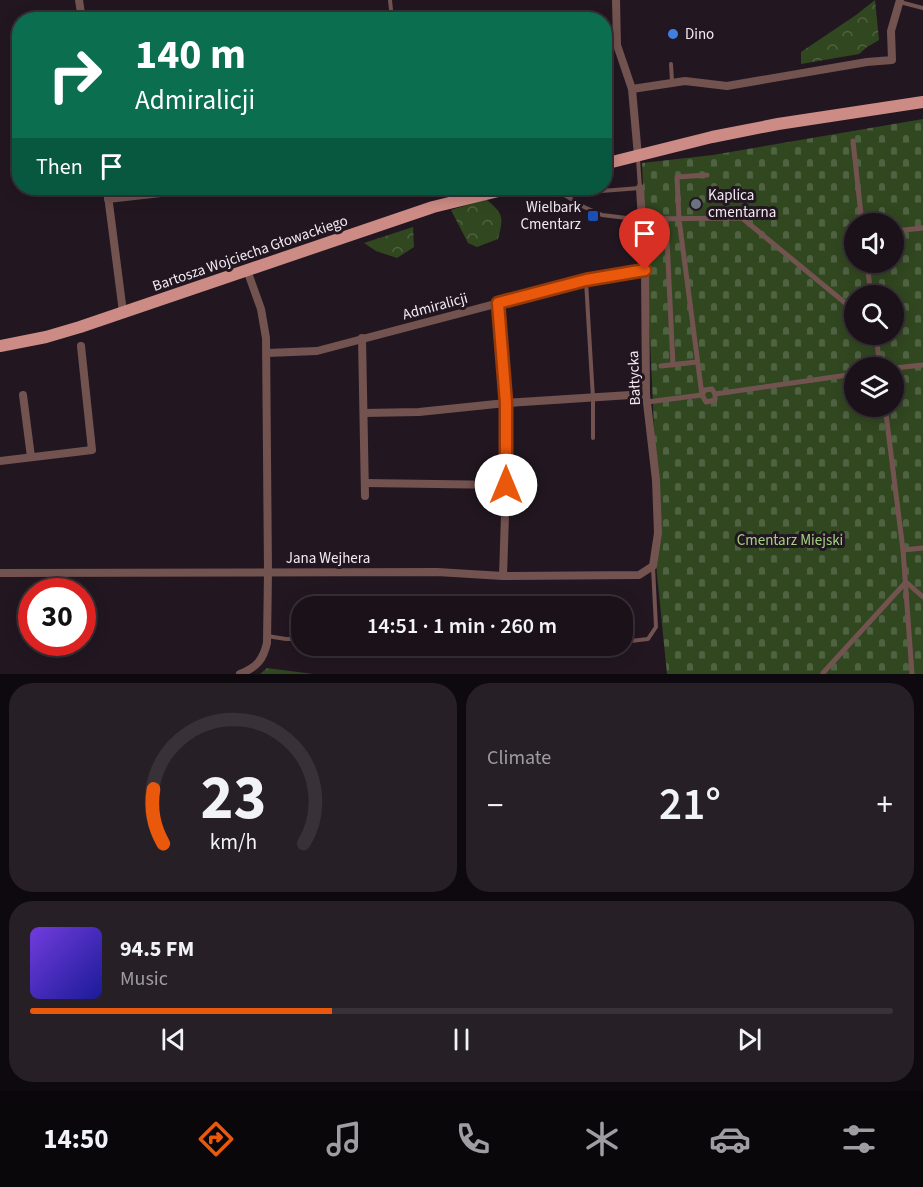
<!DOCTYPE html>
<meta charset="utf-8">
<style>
:root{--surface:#1a1119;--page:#271f26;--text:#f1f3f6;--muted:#9f9da2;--line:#383138;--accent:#ea580c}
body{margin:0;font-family:"Source Sans 3",sans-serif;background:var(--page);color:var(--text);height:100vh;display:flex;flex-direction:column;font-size:22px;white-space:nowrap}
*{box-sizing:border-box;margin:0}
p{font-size:20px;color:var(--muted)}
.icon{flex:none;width:33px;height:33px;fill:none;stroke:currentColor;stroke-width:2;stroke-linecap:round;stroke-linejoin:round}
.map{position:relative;height:674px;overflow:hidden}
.details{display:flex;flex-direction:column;gap:9px;padding:9px;background:#0e090e;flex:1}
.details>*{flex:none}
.hud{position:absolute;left:12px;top:12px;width:600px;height:183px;border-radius:24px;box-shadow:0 3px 15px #0003,0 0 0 2px var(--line);background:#0b6e4f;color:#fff;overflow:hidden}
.controls{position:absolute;left:844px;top:213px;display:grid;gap:12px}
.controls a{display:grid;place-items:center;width:60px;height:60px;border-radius:50%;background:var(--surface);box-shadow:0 3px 15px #0003,0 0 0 2px var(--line);font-size:30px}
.speed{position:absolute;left:18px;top:578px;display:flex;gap:12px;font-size:30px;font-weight:700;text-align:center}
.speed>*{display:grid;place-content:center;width:78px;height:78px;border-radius:50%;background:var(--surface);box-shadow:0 3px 15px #0003,0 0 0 2px var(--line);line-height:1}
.speed .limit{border:9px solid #d22;background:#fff;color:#111}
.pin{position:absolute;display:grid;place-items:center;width:51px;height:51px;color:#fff;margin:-62px -26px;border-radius:50% 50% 50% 0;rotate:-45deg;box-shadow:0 0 6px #0007}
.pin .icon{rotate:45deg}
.me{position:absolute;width:66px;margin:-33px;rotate:0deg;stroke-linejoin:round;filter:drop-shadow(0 0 4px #0008)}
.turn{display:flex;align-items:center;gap:21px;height:126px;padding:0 24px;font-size:27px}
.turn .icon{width:78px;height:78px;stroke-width:2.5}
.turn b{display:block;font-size:42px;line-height:51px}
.then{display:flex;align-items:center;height:57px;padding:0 24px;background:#0003;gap:12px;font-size:22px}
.big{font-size:45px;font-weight:600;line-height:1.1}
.details .tile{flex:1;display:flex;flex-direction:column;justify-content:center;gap:9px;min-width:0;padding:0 21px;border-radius:24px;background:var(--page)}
.details .dial{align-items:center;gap:0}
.dial svg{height:156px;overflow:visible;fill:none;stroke:var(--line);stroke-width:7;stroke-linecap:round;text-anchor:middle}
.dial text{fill:var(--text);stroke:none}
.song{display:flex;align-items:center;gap:18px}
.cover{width:72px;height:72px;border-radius:9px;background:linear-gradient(135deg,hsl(260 70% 55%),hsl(240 70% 35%))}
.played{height:6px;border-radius:3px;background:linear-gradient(90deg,var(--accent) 35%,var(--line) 35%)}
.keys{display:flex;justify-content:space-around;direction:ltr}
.heat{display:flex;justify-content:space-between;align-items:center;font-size:33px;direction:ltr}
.details .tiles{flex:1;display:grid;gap:9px;grid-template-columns:1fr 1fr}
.tile:last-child{grid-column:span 2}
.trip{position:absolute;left:291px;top:596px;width:342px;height:60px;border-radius:24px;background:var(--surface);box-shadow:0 3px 15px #0003,0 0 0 2px var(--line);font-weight:600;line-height:60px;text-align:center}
.tab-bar{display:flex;height:96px;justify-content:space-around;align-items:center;background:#0a070a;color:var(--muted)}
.tab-bar .icon{width:42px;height:42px}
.tab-bar .selected{color:var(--accent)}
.tab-bar b{font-size:27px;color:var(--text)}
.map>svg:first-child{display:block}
.forest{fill:url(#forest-crowns)}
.cemetery{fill:url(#cemetery-stones);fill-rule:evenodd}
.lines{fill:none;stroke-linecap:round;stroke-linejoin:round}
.service{stroke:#735350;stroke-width:4}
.pedestrian{stroke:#735350;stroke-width:5}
.minor{stroke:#735350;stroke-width:8}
.primary{stroke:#cd8b85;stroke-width:12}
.route-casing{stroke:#983908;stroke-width:15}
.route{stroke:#ea580c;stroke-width:10}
.shop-dot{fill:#3f7fe0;stroke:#221721;stroke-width:2}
.worship-dot{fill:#6b7280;stroke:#221721;stroke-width:2}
.transit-dot{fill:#1a4fb4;stroke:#221721;stroke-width:2}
.labels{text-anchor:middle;stroke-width:6;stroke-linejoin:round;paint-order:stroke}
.poi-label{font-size:15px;fill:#f3ebf2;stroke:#221721;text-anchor:start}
.street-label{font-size:15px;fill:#f3ebf2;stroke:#221721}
.park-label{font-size:15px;fill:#a1d47d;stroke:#221721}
</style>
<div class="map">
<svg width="923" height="674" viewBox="0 0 923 674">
<defs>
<pattern id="forest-crowns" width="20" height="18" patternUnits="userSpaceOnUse" patternTransform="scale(1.5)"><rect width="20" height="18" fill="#314720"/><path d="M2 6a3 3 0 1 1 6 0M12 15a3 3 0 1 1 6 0" fill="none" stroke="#4f6241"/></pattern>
<pattern id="cemetery-stones" width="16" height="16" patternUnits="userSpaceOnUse" patternTransform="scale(1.5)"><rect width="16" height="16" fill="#314720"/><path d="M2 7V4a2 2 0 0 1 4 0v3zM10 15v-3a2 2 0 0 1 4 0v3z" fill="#4f6241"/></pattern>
</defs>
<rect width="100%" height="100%" fill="#221721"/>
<g class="forest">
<path d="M875,0L879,40L867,47L859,54L801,64V52L856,15Z"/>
<path d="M486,199C503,214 504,216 498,239L477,247L468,243L451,210Z"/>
<path d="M413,227L414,247L397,258L376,251L364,243Z"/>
<path d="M267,668L313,674H260Z"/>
</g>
<path class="cemetery" d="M923,119V674H667L655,554V449L642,163L713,155ZM855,224H894V262H855ZM855,296H894V334H855ZM855,368H894V406H855Z"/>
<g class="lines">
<g class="service">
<path d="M390,0L392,20"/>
<path d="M900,2L923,8"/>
<path d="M671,64L672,82"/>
<path d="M549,188L563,194L640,188L638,159"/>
<path d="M563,194L584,207L602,215L643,220"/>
<path d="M586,281L593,398V438"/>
<path d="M267,636L286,639H302"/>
<path d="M622,642L648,639L656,627L653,567"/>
</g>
<g class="pedestrian">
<path d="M853,141L862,224"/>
<path d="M707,175L677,177L679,219L702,395L706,402L715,400V394"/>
<path d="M643,219L742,218L855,311"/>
<path d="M666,219L673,365"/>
<path d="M894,231L923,228"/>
<path d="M867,262L871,296"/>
<path d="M876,334L880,368"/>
<path d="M661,366L697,362"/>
<path d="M894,368L923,365"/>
<path d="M647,402L702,395L705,390L712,389L715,394L855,374"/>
<path d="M885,406L903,550L912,674"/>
<path d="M903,550L923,548"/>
<path d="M823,673L906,582L923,597"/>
</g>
<g class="minor">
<path d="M79,0L82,20"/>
<path d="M616,0L617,45L632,89L638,156"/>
<path d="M632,89L685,81L727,86L867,62L892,60L891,31L900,0"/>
<path d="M107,188L123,312"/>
<path d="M108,199L205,188"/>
<path d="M498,303L506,403V485L503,576"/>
<path d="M362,338L365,496"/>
<path d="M267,353L317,351L586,280L645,270"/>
<path d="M23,395L31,457"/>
<path d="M364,413L419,412L506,403L646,394"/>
<path d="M0,461L92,450L81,346"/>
<path d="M365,483L506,485"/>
<path d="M0,573L437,572L503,576L639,575L653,566L658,533L656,480L646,394L645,270L640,188"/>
<path d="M240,674C257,667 263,660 267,643L268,572L266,338L261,309L247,270"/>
</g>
<g class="primary">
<path d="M604,164L712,137L778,124L923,102"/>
<path d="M0,346L46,337L80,327L433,207L510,188"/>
</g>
</g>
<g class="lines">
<g class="route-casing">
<path id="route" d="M506,485V403L498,303L586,280L645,270"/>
</g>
<use href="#route" class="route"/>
</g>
<circle class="shop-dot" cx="673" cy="34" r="6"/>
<circle class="worship-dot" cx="696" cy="204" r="6"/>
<rect class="transit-dot" x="587" y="210" width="12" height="12" rx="3"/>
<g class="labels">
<g class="poi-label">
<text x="685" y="39">Dino</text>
<text x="708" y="200">Kaplica<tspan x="708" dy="17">cmentarna</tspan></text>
<text x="581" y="212" text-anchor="end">Wielbark<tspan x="581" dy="17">Cmentarz</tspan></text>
</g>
<g class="street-label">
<text transform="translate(250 253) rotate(-19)" y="5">Bartosza Wojciecha Głowackiego</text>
<text transform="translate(435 306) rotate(-15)" y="5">Admiralicji</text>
<text transform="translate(634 378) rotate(-92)" y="5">Bałtycka</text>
<text x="328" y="563">Jana Wejhera</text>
</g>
<g class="park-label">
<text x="790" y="545">Cmentarz Miejski</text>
</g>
</g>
</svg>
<div class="controls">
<a><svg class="icon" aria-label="sound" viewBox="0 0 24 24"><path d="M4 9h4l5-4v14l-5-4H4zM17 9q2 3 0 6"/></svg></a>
<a><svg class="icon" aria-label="search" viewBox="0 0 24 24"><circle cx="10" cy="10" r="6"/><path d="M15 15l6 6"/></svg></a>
<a><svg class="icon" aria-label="layers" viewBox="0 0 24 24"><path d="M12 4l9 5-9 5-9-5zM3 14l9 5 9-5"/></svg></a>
</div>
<div class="speed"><div class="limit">30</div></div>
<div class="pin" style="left:645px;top:270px;background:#d93025"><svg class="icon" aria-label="arrive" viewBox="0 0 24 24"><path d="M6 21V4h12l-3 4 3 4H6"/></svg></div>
<svg class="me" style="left:506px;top:485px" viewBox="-20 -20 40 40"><circle r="19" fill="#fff"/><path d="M0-13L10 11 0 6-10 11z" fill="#ea580c"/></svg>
<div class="trip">14:51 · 1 min · 260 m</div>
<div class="hud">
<div class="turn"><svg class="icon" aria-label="right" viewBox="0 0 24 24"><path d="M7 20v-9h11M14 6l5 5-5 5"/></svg><div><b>140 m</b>Admiralicji</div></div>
<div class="then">Then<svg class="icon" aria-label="arrive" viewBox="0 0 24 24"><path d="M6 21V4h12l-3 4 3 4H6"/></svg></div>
</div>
</div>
<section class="details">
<div class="tiles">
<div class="tile dial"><svg viewBox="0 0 100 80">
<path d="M14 69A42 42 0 1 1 86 69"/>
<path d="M14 69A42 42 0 0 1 9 41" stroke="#ea580c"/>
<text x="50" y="56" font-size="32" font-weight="700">23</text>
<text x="50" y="72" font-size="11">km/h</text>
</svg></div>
<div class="tile"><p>Climate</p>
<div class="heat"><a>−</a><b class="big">21°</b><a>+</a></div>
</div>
<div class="tile">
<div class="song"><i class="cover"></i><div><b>94.5 FM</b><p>Music</p></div></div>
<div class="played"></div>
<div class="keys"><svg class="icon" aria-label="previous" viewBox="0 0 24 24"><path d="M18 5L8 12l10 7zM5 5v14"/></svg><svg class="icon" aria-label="pause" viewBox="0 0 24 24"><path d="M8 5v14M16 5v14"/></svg><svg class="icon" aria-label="next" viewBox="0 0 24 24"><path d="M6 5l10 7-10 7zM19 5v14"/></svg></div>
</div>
</div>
</section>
<nav class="tab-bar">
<b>14:50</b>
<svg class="icon selected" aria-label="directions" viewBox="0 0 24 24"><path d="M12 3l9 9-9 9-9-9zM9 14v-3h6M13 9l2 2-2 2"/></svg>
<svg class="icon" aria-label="music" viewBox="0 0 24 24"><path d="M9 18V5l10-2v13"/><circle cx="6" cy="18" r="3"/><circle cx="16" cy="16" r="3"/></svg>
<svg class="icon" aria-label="phone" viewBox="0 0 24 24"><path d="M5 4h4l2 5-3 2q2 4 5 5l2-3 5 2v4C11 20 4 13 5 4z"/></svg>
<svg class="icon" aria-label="climate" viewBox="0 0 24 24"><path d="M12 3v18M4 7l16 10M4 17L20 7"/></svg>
<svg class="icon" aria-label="car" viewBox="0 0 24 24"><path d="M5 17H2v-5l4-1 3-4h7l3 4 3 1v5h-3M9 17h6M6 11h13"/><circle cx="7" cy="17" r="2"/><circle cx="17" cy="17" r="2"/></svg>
<svg class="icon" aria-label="filters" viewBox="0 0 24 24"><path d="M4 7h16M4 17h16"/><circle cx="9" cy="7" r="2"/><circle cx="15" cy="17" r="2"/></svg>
</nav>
